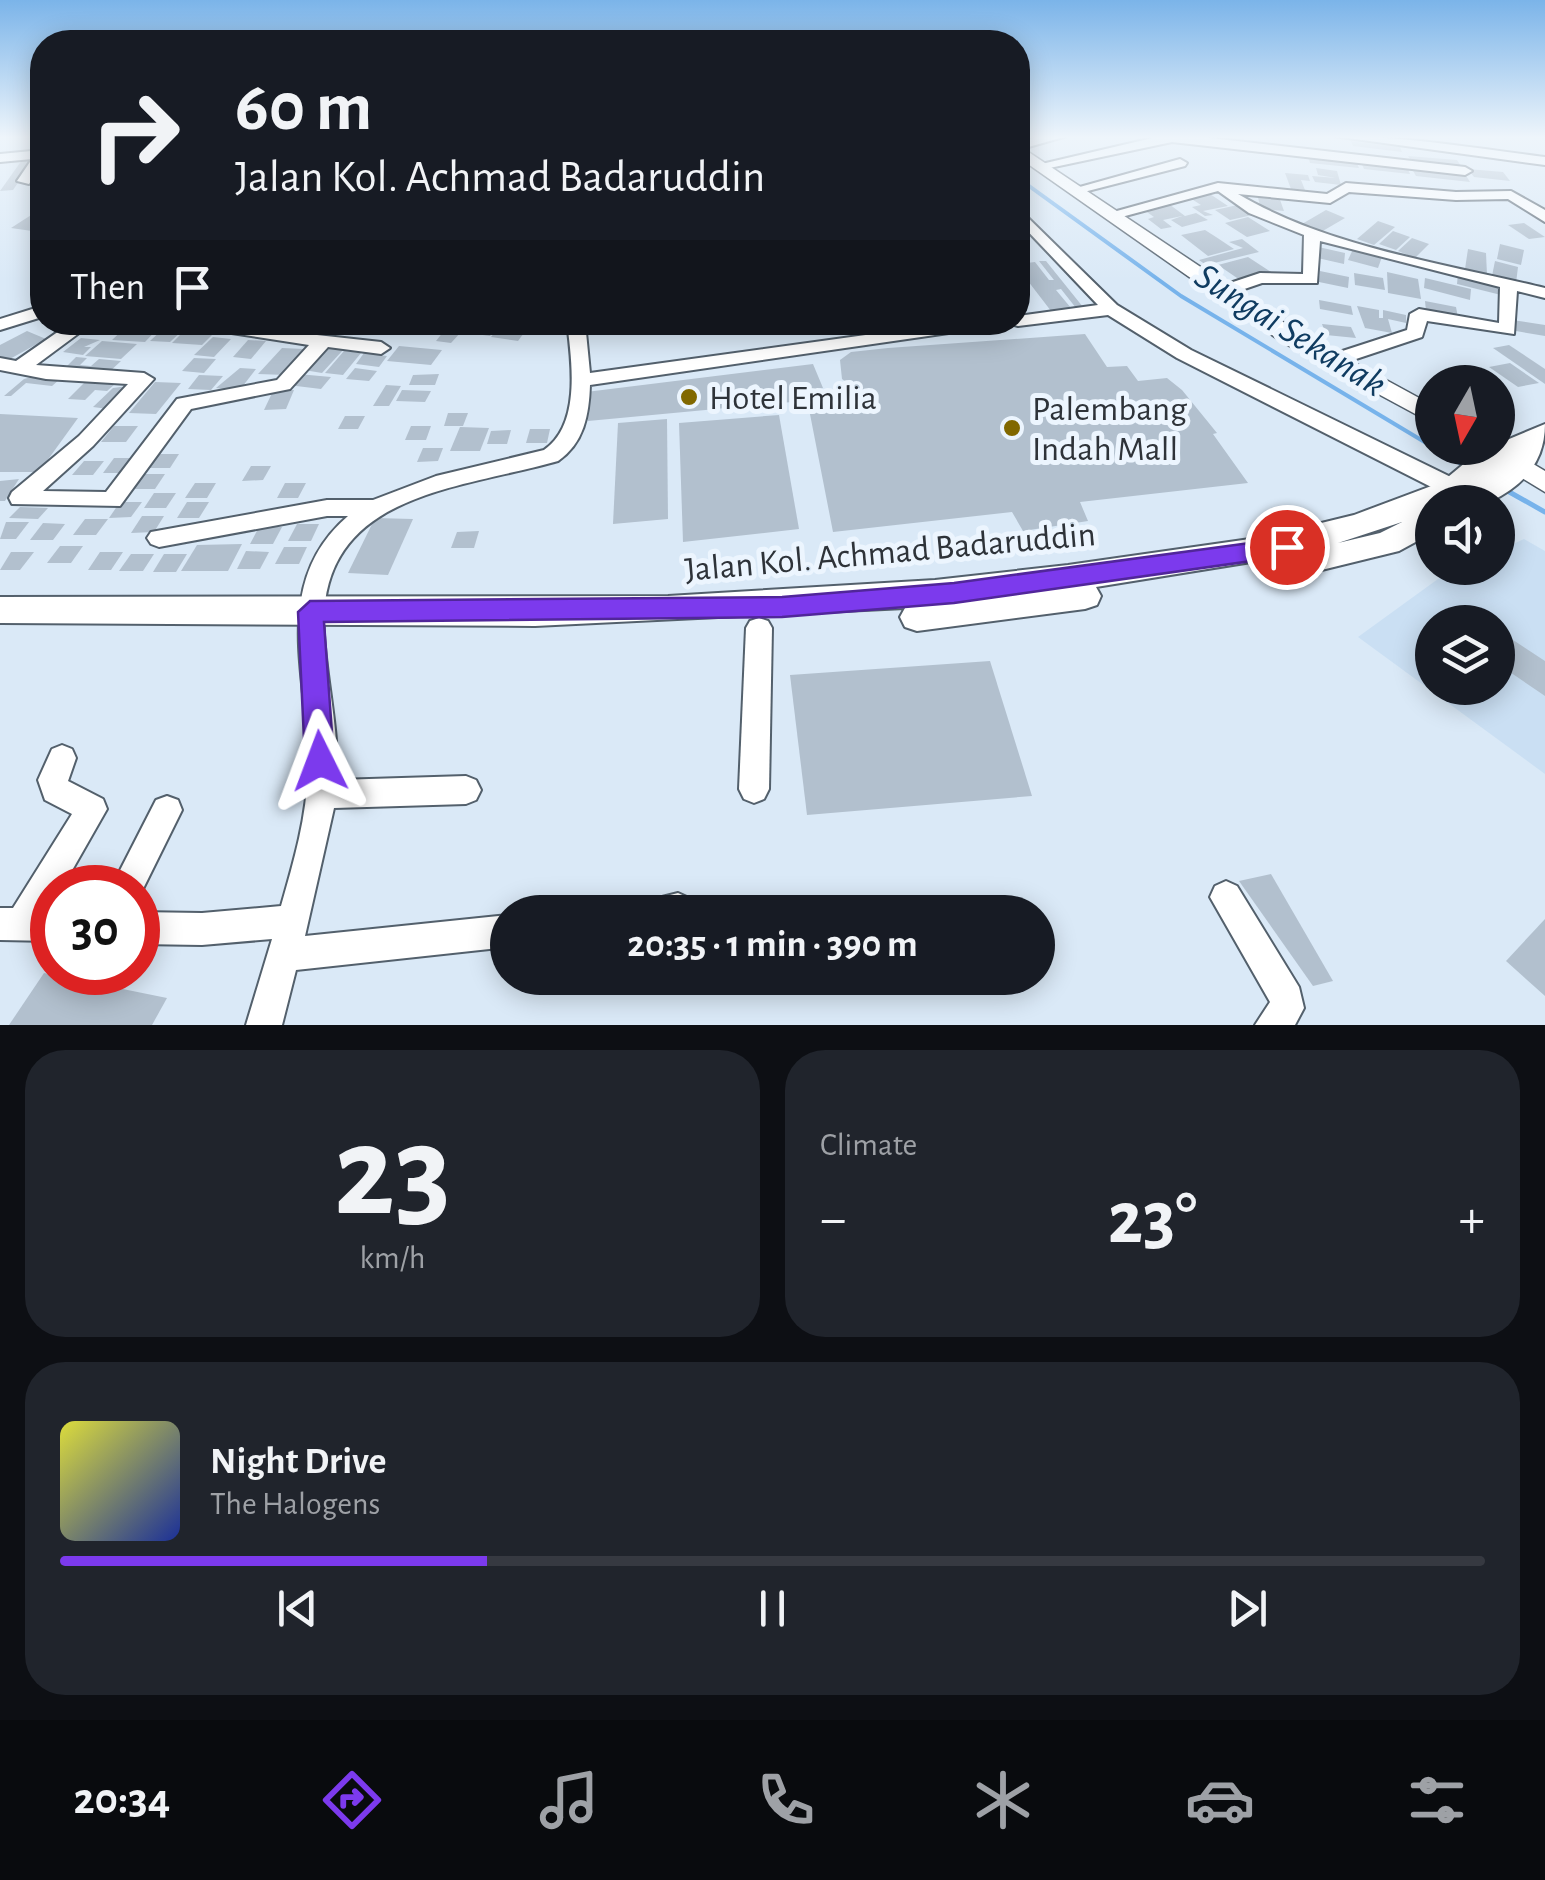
<!DOCTYPE html>
<meta charset="utf-8">
<style>
:root{--surface:#171b24;--page:#20242c;--text:#f1f3f6;--muted:#9ea1a6;--line:#363941;--accent:#7c3aed}
body{margin:0;font-family:"Alegreya Sans",sans-serif;background:var(--page);color:var(--text);height:100vh;display:flex;flex-direction:column;font-size:38px;white-space:nowrap}
*{box-sizing:border-box;margin:0}
p{font-size:32px;color:var(--muted)}
.icon{flex:none;width:55px;height:55px;fill:none;stroke:currentColor;stroke-width:2;stroke-linecap:round;stroke-linejoin:round}
.map{position:relative;height:1025px;overflow:hidden}
.side{display:flex;flex-direction:column;gap:25px;padding:25px;background:#0d0f14;flex:1}
.side>*{flex:none}
.guide{position:absolute;left:30px;top:30px;width:1000px;height:305px;border-radius:40px;box-shadow:0 5px 25px #0003;background:#171b24;color:var(--text);overflow:hidden}
.needle{width:65px;rotate:189deg}
.tools{position:absolute;left:1415px;top:365px;display:grid;gap:20px}
.tools a{display:grid;place-items:center;width:100px;height:100px;border-radius:50%;background:var(--surface);box-shadow:0 5px 25px #0003;font-size:50px}
.speed{position:absolute;left:30px;top:865px;display:flex;gap:20px;font-size:50px;font-weight:700;text-align:center}
.speed>*{display:grid;place-content:center;width:130px;height:130px;border-radius:50%;background:var(--surface);box-shadow:0 5px 25px #0003;line-height:1}
.speed .limit{border:15px solid #d22;background:#fff;color:#111}
.pin{position:absolute;display:grid;place-items:center;width:85px;height:85px;color:#fff;margin:-42px;border:5px solid #fff;border-radius:50%;box-shadow:0 2px 10px #0007}
.me{position:absolute;width:110px;margin:-55px;rotate:357deg;stroke-linejoin:round;filter:drop-shadow(0 0 8px #0008)}
.turn{display:flex;align-items:center;gap:35px;height:210px;padding:0 40px;font-size:45px}
.turn .icon{width:130px;height:130px;stroke-width:2.5}
.turn b{display:block;font-size:70px;line-height:85px}
.then{display:flex;align-items:center;height:95px;padding:0 40px;background:#0003;gap:20px;font-size:38px}
.big{font-size:75px;font-weight:600;line-height:1.1}
.side .widget{flex:1;display:flex;flex-direction:column;justify-content:center;gap:15px;min-width:0;padding:0 35px;border-radius:40px;background:var(--page)}
.side .dial{align-items:center;gap:0}
.dial b{font-size:130px;line-height:1}
.song{display:flex;align-items:center;gap:30px}
.cover{width:120px;height:120px;border-radius:15px;background:linear-gradient(135deg,hsl(60 70% 55%),hsl(230 70% 35%))}
.played{height:10px;border-radius:5px;background:linear-gradient(90deg,var(--accent) 30%,var(--line) 30%)}
.keys{display:flex;justify-content:space-around;direction:ltr}
.heat{display:flex;justify-content:space-between;align-items:center;font-size:55px;direction:ltr}
.side .tiles{flex:1;display:grid;gap:25px;grid-template-columns:1fr 1fr}
.widget:last-child{grid-column:span 2}
.trip{position:absolute;left:490px;top:895px;width:565px;height:100px;border-radius:50px;background:var(--surface);box-shadow:0 5px 25px #0003;font-weight:600;line-height:100px;text-align:center}
.tab-bar{display:flex;height:160px;justify-content:space-around;align-items:center;background:#090b0e;color:var(--muted)}
.tab-bar .icon{width:70px;height:70px}
.tab-bar .active{color:var(--accent)}
.tab-bar b{font-size:45px;color:var(--text)}
.map>svg:first-child{display:block}
.built{fill:#cadff3;fill-rule:evenodd}
.lines{fill:none;stroke-linecap:round;stroke-linejoin:round}
.stream-far1{stroke:#77b3eb;stroke-width:4}
.stream{stroke:#77b3eb;stroke-width:5}
.building{fill:#b2c0ce}
.minor-casing{stroke:#53606c;stroke-width:4}
.tertiary-casing{stroke:#53606c;stroke-width:3}
.secondary-casing{stroke:#53606c;stroke-width:4}
.minor{fill:#fff;fill-rule:evenodd}
.tertiary{fill:#fff;fill-rule:evenodd}
.secondary{fill:#fff;fill-rule:evenodd}
.route{fill:#7c3aed;stroke:#51269a;stroke-width:2.5}
.poi-dot{fill:#816800;stroke:#ecf5fe;stroke-width:4}
.labels{text-anchor:middle;stroke-width:10;stroke-linejoin:round;paint-order:stroke}
.poi-label{font-size:35px;fill:#2e3339;stroke:#ecf5fe;text-anchor:start}
.street-label{font-size:35px;fill:#2e3339;stroke:#ecf5fe}
.water-label{font-size:38px;font-style:italic;fill:#103c61;stroke:#ecf5fe}
</style>
<div class="map">
<svg width="1545" height="1025" viewBox="0 0 1545 1025">
<rect width="100%" height="100%" fill="#dae9f7"/>
<path class="built" d="M1524,539L1545,551V774L1358,637L1438,579L1462,568H1498V551ZM1432,622H1498V688H1432Z"/>
<g class="lines">
<path class="stream-far1" d="M1018,178L1181,296L1468,468"/>
<path class="stream" d="M1504,489L1545,512"/>
</g>
<g class="building">
<path d="M1351,141L1400,147L1402,152L1353,146Z"/>
<path d="M1308,156L1356,161L1359,168L1310,163Z"/>
<path d="M1408,156L1457,160L1461,166L1412,162Z"/>
<path d="M35,158L13,190L0,191L22,160Z"/>
<path d="M1361,162L1407,167L1410,174L1364,169Z"/>
<path d="M1316,168L1337,171L1341,185L1315,182L1312,176L1336,178L1318,175Z"/>
<path d="M1412,169L1465,174L1470,182L1416,176Z"/>
<path d="M1468,169L1503,172L1510,181L1474,177Z"/>
<path d="M1285,173L1308,175L1310,181L1301,180L1305,190L1291,189Z"/>
<path d="M1210,194L1228,206L1203,211L1213,215L1205,216L1192,207L1201,205L1190,198Z"/>
<path d="M1257,194L1279,197L1284,211L1261,209Z"/>
<path d="M1169,204L1185,216L1196,213L1208,220L1182,227L1171,220L1182,216L1163,220L1172,227L1161,229L1148,219L1154,217L1144,210Z"/>
<path d="M1242,204L1257,214L1230,220L1215,210Z"/>
<path d="M42,208V224L32,231L11,228Z"/>
<path d="M1326,210L1345,218L1321,232L1302,224Z"/>
<path d="M1248,217L1270,231L1247,237L1225,223Z"/>
<path d="M1378,221L1395,227L1374,245L1357,239Z"/>
<path d="M1524,223L1545,237L1529,239L1508,225Z"/>
<path d="M1205,230L1216,237L1234,249L1208,256L1181,235Z"/>
<path d="M1393,231L1410,237L1396,250L1379,244Z"/>
<path d="M1412,238L1429,244L1415,258L1398,251Z"/>
<path d="M1242,239L1259,252L1206,265L1199,260L1243,248L1229,242Z"/>
<path d="M1500,244L1524,250L1521,265L1497,259Z"/>
<path d="M1314,246L1345,253L1344,264L1313,257Z"/>
<path d="M1354,247L1383,254L1378,268L1348,260Z"/>
<path d="M1468,249L1486,253L1487,275L1465,269Z"/>
<path d="M1248,257L1271,272L1240,280L1218,265Z"/>
<path d="M1039,261H1046L1083,307L1076,308L1061,289L1056,290L1071,308L1051,311L1018,268V264L1035,262L1049,280H1054Z"/>
<path d="M1495,261L1518,267L1516,283L1492,276Z"/>
<path d="M1320,271L1349,277L1348,288L1319,282Z"/>
<path d="M1387,272L1418,279L1421,299L1388,293Z"/>
<path d="M1354,273L1383,278L1385,290L1355,285Z"/>
<path d="M1458,274L1505,285V296L1457,284Z"/>
<path d="M1425,278L1471,289L1470,300L1424,288Z"/>
<path d="M1319,300L1351,306L1353,315L1320,309Z"/>
<path d="M1425,301L1456,307L1458,318L1426,311Z"/>
<path d="M1357,306L1379,310V318H1383V310L1406,315V323L1388,319L1392,333L1365,328Z"/>
<path d="M1512,320L1545,325V336L1516,331Z"/>
<path d="M131,322H146L137,331H142L150,323H163L145,342L112,340Z"/>
<path d="M451,322H500L490,336L461,332L451,343L436,341Z"/>
<path d="M503,322H532L518,341L491,337Z"/>
<path d="M1322,324L1351,327L1356,338L1326,335Z"/>
<path d="M165,327L184,329L170,342L150,341Z"/>
<path d="M185,330L215,332L202,345L172,343Z"/>
<path d="M27,331L46,339L8,360L0,356V345Z"/>
<path d="M1085,334L1107,367L1127,366L1138,381L1167,378L1182,390L1217,433L1213,434L1248,483L1080,502L1088,521L1023,531L1012,512L833,532L809,409L843,407L840,391L855,389L842,379L840,360L851,352L888,348Z"/>
<path d="M213,337L231,339L214,357L194,355Z"/>
<path d="M81,338L100,340L84,347H91L83,355L63,352Z"/>
<path d="M248,340L266,341L251,359L233,357Z"/>
<path d="M102,341L137,344L121,359L85,356Z"/>
<path d="M1509,345L1545,369V384L1493,348Z"/>
<path d="M399,346L442,350L431,365L387,361Z"/>
<path d="M282,348L304,349L286,375L258,374Z"/>
<path d="M325,348L343,350L322,373L304,370Z"/>
<path d="M344,351L361,353L343,375L325,373Z"/>
<path d="M364,353L387,356L379,367L356,364Z"/>
<path d="M76,357L87,358L80,365L91,366L99,359L121,361L107,374L62,371Z"/>
<path d="M194,358L216,359L204,373L182,371Z"/>
<path d="M1510,363L1539,383L1518,387L1489,367Z"/>
<path d="M813,364L823,388L791,393L792,402L588,421L586,392Z"/>
<path d="M240,368L256,369L239,391L216,388Z"/>
<path d="M355,368L377,371L369,381L346,379Z"/>
<path d="M298,374L331,377L321,389L288,385Z"/>
<path d="M439,374L435,385H409L413,375Z"/>
<path d="M199,375L223,376L211,390L188,389Z"/>
<path d="M35,376L60,379L52,386L26,383L11,396H4L24,379Z"/>
<path d="M85,382L115,384L107,391L95,390L85,400L68,399Z"/>
<path d="M155,382L181,383L156,414L129,413Z"/>
<path d="M386,385L401,386L389,406H373Z"/>
<path d="M128,386L108,409L93,407L113,388Z"/>
<path d="M294,390L286,409L264,410L273,391Z"/>
<path d="M402,390L431,391L425,402L396,401Z"/>
<path d="M448,413H468L463,426H444Z"/>
<path d="M0,414L78,418L39,472H0Z"/>
<path d="M779,415L799,529L683,542L679,423Z"/>
<path d="M345,416H365L358,429H338Z"/>
<path d="M667,419L668,519L613,524L618,423Z"/>
<path d="M114,426H138L126,442H101Z"/>
<path d="M411,426H431L426,440H405Z"/>
<path d="M460,427L489,428L480,451H450Z"/>
<path d="M530,429H550L547,443H526Z"/>
<path d="M511,430L507,444H487L491,431Z"/>
<path d="M423,448H443L438,461L417,462Z"/>
<path d="M159,454H179L170,468H149Z"/>
<path d="M114,458H135L125,473H103Z"/>
<path d="M84,461H104L93,475H72Z"/>
<path d="M251,466H271L263,480L242,481Z"/>
<path d="M144,474H165L155,489H134Z"/>
<path d="M19,479L5,501H0V481Z"/>
<path d="M195,483H216L207,498H185Z"/>
<path d="M285,483H306L298,498H277Z"/>
<path d="M154,493H176L166,508H144Z"/>
<path d="M120,502H142L131,517L109,518Z"/>
<path d="M187,502H209L199,518H177Z"/>
<path d="M20,507L48,508L38,519L9,518Z"/>
<path d="M142,516H164L154,532L131,533Z"/>
<path d="M375,518L413,519L388,575L348,573Z"/>
<path d="M85,519H108L96,535H73Z"/>
<path d="M6,522H29L16,539H0Z"/>
<path d="M43,523L65,524L53,540H30Z"/>
<path d="M297,524H319L311,541H288Z"/>
<path d="M259,527H282L273,544H250Z"/>
<path d="M479,531L474,548H451L457,532Z"/>
<path d="M242,544L228,571H181L197,545Z"/>
<path d="M60,546H83L71,563H47Z"/>
<path d="M284,547H307L299,564H275Z"/>
<path d="M246,551L269,552L260,569H237Z"/>
<path d="M11,552H34L20,570H0Z"/>
<path d="M100,552H123L111,570H88Z"/>
<path d="M131,554H154L143,571H119Z"/>
<path d="M164,554H187L176,572H153Z"/>
<path d="M1510,638L1545,661V696L1498,664V651Z"/>
<path d="M990,661L1032,796L807,815L790,675Z"/>
<path d="M1271,874L1333,981L1313,986L1239,881Z"/>
<path d="M1545,919V996L1506,961Z"/>
<path d="M44,973L167,998L152,1025H9Z"/>
</g>
<g class="lines">
<g class="minor-casing">
<g id="minor">
<path d="M1042,136H1067L1018,150V142Z"/>
<path d="M1161,136H1193L1465,167L1472,171L1465,175L1172,142L1040,170L1033,166Z"/>
<path d="M1333,136C1405,136 1474,148 1545,157V165Z"/>
<path d="M42,150V164L29,184L17,181L32,159L0,162V154Z"/>
<path d="M1180,159L1187,163L1185,166L1076,194L1069,190Z"/>
<path d="M1218,183L1327,194L1346,183L1456,192L1511,191L1545,210V222L1508,199L1456,200L1349,192L1330,203L1238,194C1330,248 1442,263 1545,288V298L1517,291L1514,334L1427,321L1422,337L1338,365H1324V357L1407,330L1410,314L1419,309L1499,323L1500,287L1320,241L1317,283H1262L1224,296L1218,295V287L1260,273L1303,274L1304,235L1249,213L1218,191L1114,219L1106,214Z"/>
<path d="M1018,208L1117,305L1191,350L1461,482L1464,488L1461,494H1445L1177,358L1108,315L1018,326L1011,324L590,385C589,415 584,443 558,461C456,490 316,493 324,635C327,683 339,731 337,780L466,776L476,780L481,790L476,800L466,804L334,808L305,936L508,915V947L296,970L282,1025H246L272,939L202,945L138,944V912L202,913L281,906C294,861 307,816 308,770C310,679 268,585 348,516H327L159,547L151,544L147,538L151,532L327,500H373L436,476L544,450C581,425 572,362 567,322H585L590,373L960,322H1018V316L1098,305L1018,221Z"/>
<path d="M42,306V317L0,330V319Z"/>
<path d="M72,322H94L36,365L144,373L154,379L93,446L43,491L106,492L177,399L277,380L309,345L192,327L183,322H233L300,332L309,322H328L317,335L381,342L390,348L381,354L328,347L290,389L191,409L120,506L12,504L9,498L12,492L79,436L128,384L46,379L0,370V358L16,361Z"/>
<path d="M759,618L768,621L772,628L769,789L764,799L754,803L744,799L739,789L746,628L750,621Z"/>
<path d="M62,745L72,749L76,758L68,781L103,799L107,809L62,888H52L49,909H52V941L0,940V908H13L72,814L45,800L38,780L52,749Z"/>
<path d="M167,796L178,800L182,810L138,899V888H111L156,800Z"/>
<path d="M1226,881L1237,886L1299,987L1304,1008L1295,1025H1255L1270,1002L1210,897L1215,886Z"/>
<path d="M678,893L689,898L693,912H641L646,901Z"/>
</g>
</g>
<g class="tertiary-casing">
<g id="tertiary">
<path d="M1018,145L1298,332L1432,405V423L1282,342L1018,157Z"/>
<path d="M1498,443L1545,471V492L1473,448H1498Z"/>
</g>
</g>
<g class="secondary-casing">
<path id="secondary" d="M1545,424C1545,460 1525,485 1491,501C1473,509 1449,502 1432,502V533L1399,551L1293,577L1282,574L1277,565L1282,557L1096,587L1101,596L1097,605L1085,609L917,631L905,627L900,617L905,608L535,626L0,623V597L668,596L935,580L1068,565L1264,537L1354,515L1442,482L1478,452ZM1402,522L1380,533L1338,543Z"/>
</g>
<use href="#minor" class="minor"/>
<use href="#tertiary" class="tertiary"/>
<use href="#secondary" class="secondary"/>
</g>
<linearGradient id="sky" x2="0" y2="1"><stop stop-color="#7bb4e9"/><stop offset="0.49" stop-color="#eef5fb"/><stop offset="1" stop-color="#eef5fb" stop-opacity="0"/></linearGradient>
<rect width="1545" height="280" fill="url(#sky)"/>
<path class="route" d="M1287,538L1299,547L1287,556L954,603L782,617L324,622L334,761L330,771L320,775L310,771L305,761L298,612L310,601L782,597L954,583Z"/>
<g class="poi-dot">
<circle cx="689" cy="397" r="10"/>
<circle cx="1012" cy="428" r="10"/>
</g>
<g class="labels">
<g class="poi-label">
<text x="709" y="409">Hotel Emilia</text>
<text x="1032" y="420">Palembang<tspan x="1032" dy="40">Indah Mall</tspan></text>
</g>
<g class="street-label">
<text transform="translate(890 551) rotate(-5)" y="12">Jalan Kol. Achmad Badaruddin</text>
</g>
<g class="water-label">
<text transform="translate(1291 329) rotate(32)" y="13">Sungai Sekanak</text>
</g>
</g>
</svg>
<div class="tools">
<a><svg class="needle" viewBox="-14 -14 28 28"><path d="M0-13l5 13h-10z" fill="#e53935"/><path d="M0 13l5-13h-10z" fill="#9ea1a6"/></svg></a>
<a><svg class="icon" aria-label="sound" viewBox="0 0 24 24"><path d="M4 9h4l5-4v14l-5-4H4zM17 9q2 3 0 6"/></svg></a>
<a><svg class="icon" aria-label="layers" viewBox="0 0 24 24"><path d="M12 4l9 5-9 5-9-5zM3 14l9 5 9-5"/></svg></a>
</div>
<div class="speed"><div class="limit">30</div></div>
<div class="pin" style="left:1287px;top:547px;background:#d93025"><svg class="icon" aria-label="arrive" viewBox="0 0 24 24"><path d="M6 21V4h12l-3 4 3 4H6"/></svg></div>
<svg class="me" style="left:320px;top:761px" viewBox="-20 -20 40 40"><path d="M0-17L14 15 0 8-14 15z" fill="#7c3aed" stroke="#fff" stroke-width="4"/></svg>
<div class="trip">20:35 · 1 min · 390 m</div>
<div class="guide">
<div class="turn"><svg class="icon" aria-label="right" viewBox="0 0 24 24"><path d="M7 20v-9h11M14 6l5 5-5 5"/></svg><div><b>60 m</b>Jalan Kol. Achmad Badaruddin</div></div>
<div class="then">Then<svg class="icon" aria-label="arrive" viewBox="0 0 24 24"><path d="M6 21V4h12l-3 4 3 4H6"/></svg></div>
</div>
</div>
<section class="side">
<div class="tiles">
<div class="widget dial"><b>23</b><p>km/h</p></div>
<div class="widget"><p>Climate</p>
<div class="heat"><a>−</a><b class="big">23°</b><a>+</a></div>
</div>
<div class="widget">
<div class="song"><i class="cover"></i><div><b>Night Drive</b><p>The Halogens</p></div></div>
<div class="played"></div>
<div class="keys"><svg class="icon" aria-label="previous" viewBox="0 0 24 24"><path d="M18 5L8 12l10 7zM5 5v14"/></svg><svg class="icon" aria-label="pause" viewBox="0 0 24 24"><path d="M8 5v14M16 5v14"/></svg><svg class="icon" aria-label="next" viewBox="0 0 24 24"><path d="M6 5l10 7-10 7zM19 5v14"/></svg></div>
</div>
</div>
</section>
<nav class="tab-bar">
<b>20:34</b>
<svg class="icon active" aria-label="directions" viewBox="0 0 24 24"><path d="M12 3l9 9-9 9-9-9zM9 14v-3h6M13 9l2 2-2 2"/></svg>
<svg class="icon" aria-label="music" viewBox="0 0 24 24"><path d="M9 18V5l10-2v13"/><circle cx="6" cy="18" r="3"/><circle cx="16" cy="16" r="3"/></svg>
<svg class="icon" aria-label="phone" viewBox="0 0 24 24"><path d="M5 4h4l2 5-3 2q2 4 5 5l2-3 5 2v4C11 20 4 13 5 4z"/></svg>
<svg class="icon" aria-label="climate" viewBox="0 0 24 24"><path d="M12 3v18M4 7l16 10M4 17L20 7"/></svg>
<svg class="icon" aria-label="car" viewBox="0 0 24 24"><path d="M5 17H2v-5l4-1 3-4h7l3 4 3 1v5h-3M9 17h6M6 11h13"/><circle cx="7" cy="17" r="2"/><circle cx="17" cy="17" r="2"/></svg>
<svg class="icon" aria-label="filters" viewBox="0 0 24 24"><path d="M4 7h16M4 17h16"/><circle cx="9" cy="7" r="2"/><circle cx="15" cy="17" r="2"/></svg>
</nav>
